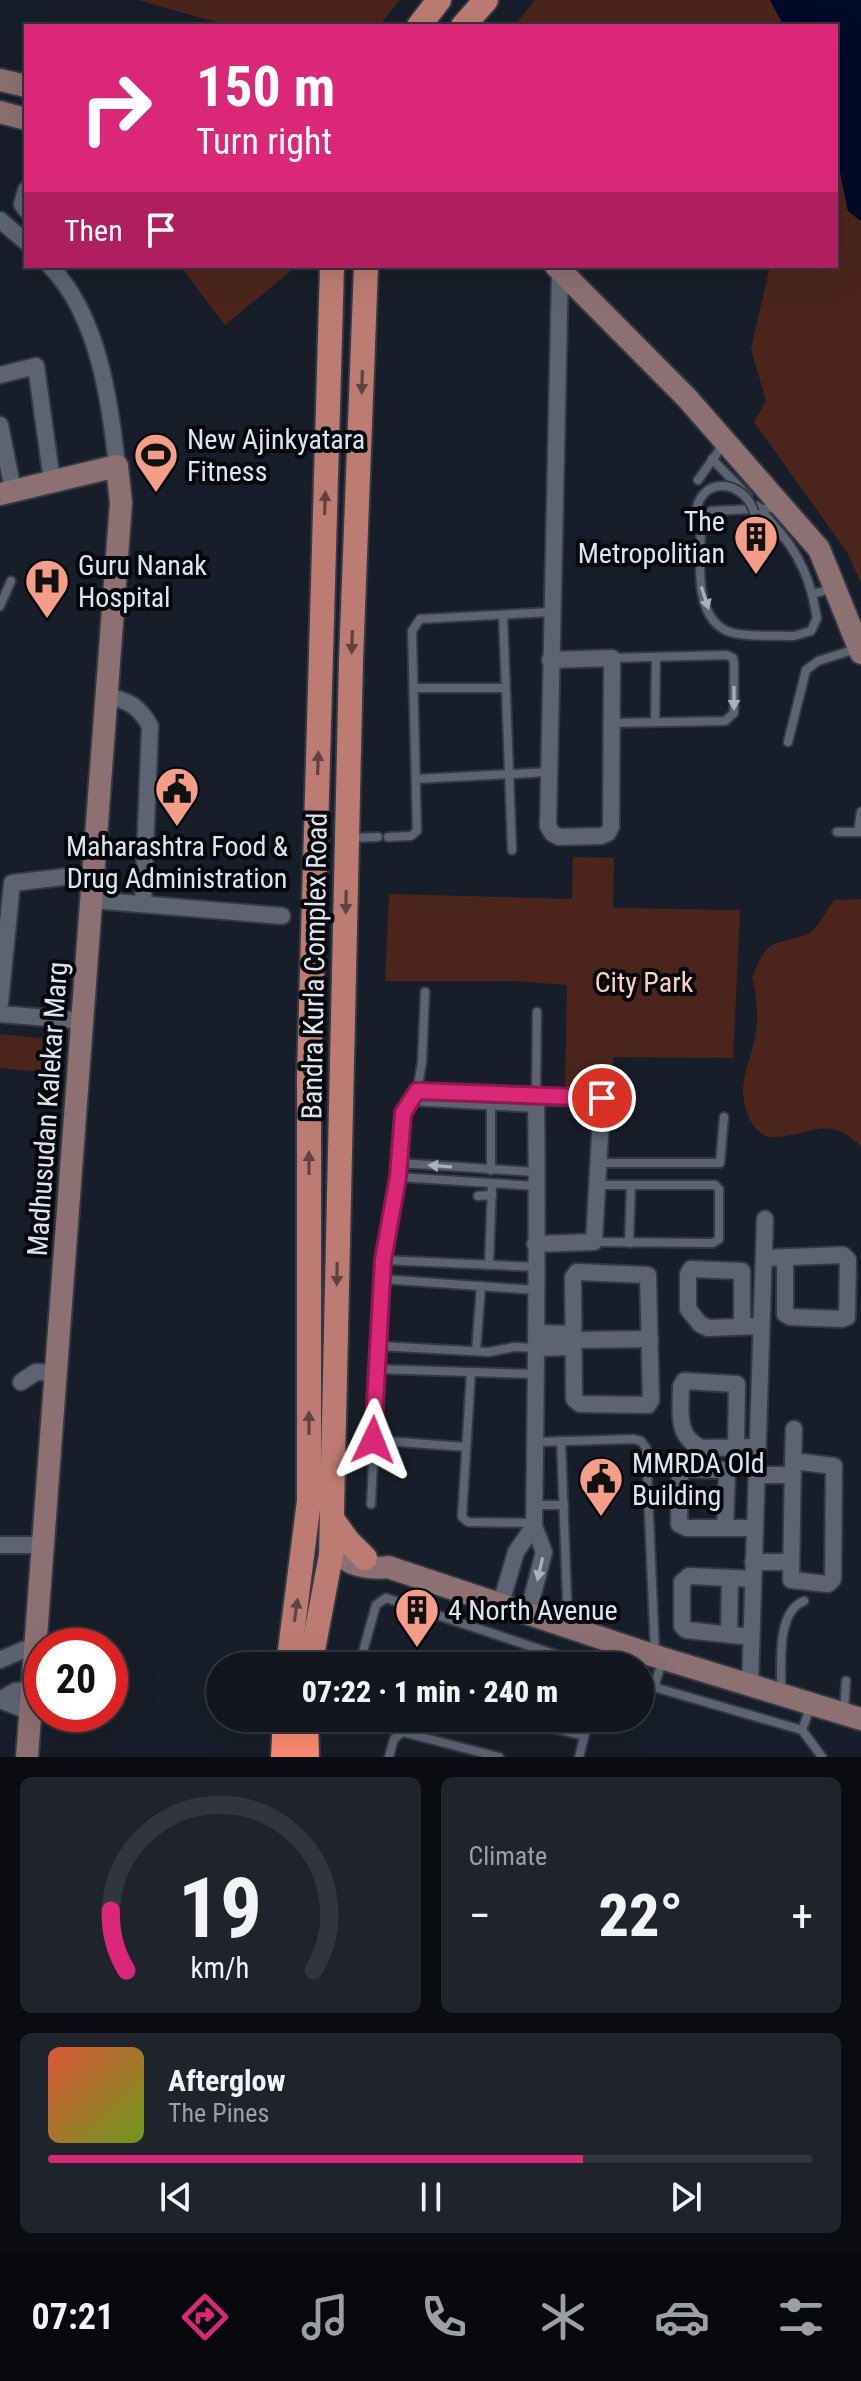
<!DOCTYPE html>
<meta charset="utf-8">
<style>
:root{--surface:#12161f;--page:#1f232c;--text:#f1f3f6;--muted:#9c9fa4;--line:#31353d;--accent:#db2777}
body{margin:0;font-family:"Roboto Condensed",sans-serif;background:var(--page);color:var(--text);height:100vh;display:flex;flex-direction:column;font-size:30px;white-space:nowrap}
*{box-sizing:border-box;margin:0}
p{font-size:26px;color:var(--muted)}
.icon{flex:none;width:44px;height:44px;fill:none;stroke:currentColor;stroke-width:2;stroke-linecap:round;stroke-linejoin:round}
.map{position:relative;height:1757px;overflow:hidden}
.side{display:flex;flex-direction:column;gap:20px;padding:20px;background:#0a0c11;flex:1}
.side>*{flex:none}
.hud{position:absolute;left:24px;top:24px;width:814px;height:244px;border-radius:0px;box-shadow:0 8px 32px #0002,0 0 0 2px var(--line);background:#db2777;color:#fff;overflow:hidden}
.speed{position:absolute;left:24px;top:1628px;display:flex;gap:16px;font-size:40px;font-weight:700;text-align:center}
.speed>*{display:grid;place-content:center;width:104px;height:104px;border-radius:50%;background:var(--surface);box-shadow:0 8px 32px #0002,0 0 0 2px var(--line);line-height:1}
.speed .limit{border:12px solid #d22;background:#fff;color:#111}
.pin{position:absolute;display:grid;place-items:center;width:68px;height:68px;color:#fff;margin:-34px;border:4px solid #fff;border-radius:50%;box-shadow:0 2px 8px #0007}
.me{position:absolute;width:88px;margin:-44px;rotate:2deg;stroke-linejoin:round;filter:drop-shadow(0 0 6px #0008)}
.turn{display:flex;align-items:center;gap:28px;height:168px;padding:0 40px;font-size:36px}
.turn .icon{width:104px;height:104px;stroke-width:2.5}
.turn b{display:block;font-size:56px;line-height:68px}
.then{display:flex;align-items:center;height:76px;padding:0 40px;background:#0003;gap:16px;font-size:30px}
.big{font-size:60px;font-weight:800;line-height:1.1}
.side .tile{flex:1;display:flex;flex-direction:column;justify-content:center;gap:12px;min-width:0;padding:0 28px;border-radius:12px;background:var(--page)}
.side .dial{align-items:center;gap:0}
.dial svg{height:208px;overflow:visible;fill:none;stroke:var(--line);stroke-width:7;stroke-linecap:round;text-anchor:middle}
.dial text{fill:var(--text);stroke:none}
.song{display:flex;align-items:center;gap:24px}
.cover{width:96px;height:96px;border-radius:12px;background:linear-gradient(135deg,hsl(10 70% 55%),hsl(80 70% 35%))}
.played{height:8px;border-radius:4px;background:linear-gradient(90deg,var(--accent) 70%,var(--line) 70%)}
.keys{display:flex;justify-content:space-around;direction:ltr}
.heat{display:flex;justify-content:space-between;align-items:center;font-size:44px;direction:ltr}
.side .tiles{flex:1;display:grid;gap:20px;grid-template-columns:1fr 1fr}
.tile:last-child{grid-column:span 2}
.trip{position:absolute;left:206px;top:1652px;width:448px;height:80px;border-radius:40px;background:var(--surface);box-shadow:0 8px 32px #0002,0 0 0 2px var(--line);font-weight:800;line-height:80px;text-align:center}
.dock{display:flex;height:128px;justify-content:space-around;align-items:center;background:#07090c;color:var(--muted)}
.dock .icon{width:56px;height:56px}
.dock .on{color:var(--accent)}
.dock b{font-size:36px;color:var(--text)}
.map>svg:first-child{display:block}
.green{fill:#4b251c}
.water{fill:#010a27}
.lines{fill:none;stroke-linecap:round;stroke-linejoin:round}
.lane-casing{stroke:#343842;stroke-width:12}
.street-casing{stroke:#343842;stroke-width:20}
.secondary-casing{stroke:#343842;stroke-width:26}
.primary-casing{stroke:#343842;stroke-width:28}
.highway-casing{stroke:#343842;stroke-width:28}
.lane{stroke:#5c6472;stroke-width:8}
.street{stroke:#5c6472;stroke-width:16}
.secondary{stroke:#8c7072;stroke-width:22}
.primary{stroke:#bd7c73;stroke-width:24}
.highway{stroke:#fd8c73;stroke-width:24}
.lane-bridge-casing{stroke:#343842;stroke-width:12;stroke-linecap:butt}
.lane-bridge{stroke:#5c6472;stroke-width:8}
.oneway{fill:#624240}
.oneway2{fill:#abb1bb}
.route-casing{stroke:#8e194d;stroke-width:20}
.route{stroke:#db2777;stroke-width:14}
.labels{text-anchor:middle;stroke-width:8;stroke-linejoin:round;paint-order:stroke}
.poi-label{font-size:28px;fill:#e0e4ec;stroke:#06080d;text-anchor:start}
.street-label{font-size:28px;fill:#e0e4ec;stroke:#06080d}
.park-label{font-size:28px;fill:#fdcec3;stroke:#06080d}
</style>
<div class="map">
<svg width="861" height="1757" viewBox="0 0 861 1757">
<rect width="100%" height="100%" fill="#181e29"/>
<g class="green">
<path d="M138,0H400L379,26H230Z"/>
<path d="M535,0H770L784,26H514Z"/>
<path d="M836,152L848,211L861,221V583L847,552L754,422L766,401L751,349L770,266H836Z"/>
<path d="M180,266H297L225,325Z"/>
<path d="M573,857L614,858L613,908L740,910L733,1058L613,1057L612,1088L565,1087L567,985L514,981H385L389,894L572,899Z"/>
<path d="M861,899V1147C829,1114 813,1135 776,1137C754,1139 744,1111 743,1092C743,1073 753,1051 756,1032C759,1017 756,991 752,977C756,969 761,956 767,949C780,937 800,942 813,930C822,922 826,909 835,900Z"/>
<path d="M0,1034L59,1040L56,1073L0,1068Z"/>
</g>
<path class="water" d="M770,0H861V221L848,211L836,152V26H784Z"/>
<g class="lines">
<g class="lane-casing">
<g id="lane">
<path d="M712,459L748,496"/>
<path d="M698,480L723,445"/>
<path d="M757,506C783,534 802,556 812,594"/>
<path d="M776,508L711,511L701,525C701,555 692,613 725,630C740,638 777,635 794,636L811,631L817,618L812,594L835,588"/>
<path d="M0,606L11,581"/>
<path d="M503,615L512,850"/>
<path d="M414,688H505"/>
<path d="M655,722L656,657"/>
<path d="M611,723L725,721L734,713V664L733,658L727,655L612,658"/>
<path d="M788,742L806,670L818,661L859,648"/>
<path d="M416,779L549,772"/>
<path d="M837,832H861"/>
<path d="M858,832L861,812"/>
<path d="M388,837L411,836L417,831L412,631L420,619L551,612"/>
<path d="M348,838L378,837"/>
<path d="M417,1091L536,1097L537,1012"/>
<path d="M409,1101L536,1108"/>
<path d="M399,1163L536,1172"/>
<path d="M598,1163H720L724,1117"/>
<path d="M491,1170V1106"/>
<path d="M398,1177L536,1186"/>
<path d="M478,1196L492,1195"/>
<path d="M594,1242L713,1243L719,1239V1189L715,1185H596"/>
<path d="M629,1243L631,1185"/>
<path d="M383,1260L536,1267"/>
<path d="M489,1265L492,1184"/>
<path d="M382,1279L536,1290"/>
<path d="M378,1346L489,1352L514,1347L536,1348"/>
<path d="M476,1351L481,1286"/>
<path d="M376,1369L535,1374"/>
<path d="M471,1372L462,1517L468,1522L534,1523"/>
<path d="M373,1440L466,1447"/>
<path d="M561,1441L568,1624"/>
<path d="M536,1442L633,1439L641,1441L646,1448L655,1652"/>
<path d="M371,1504L383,1260L398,1177L403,1113L417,1091L422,1062L425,992"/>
<path d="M535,1505H564"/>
<path d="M359,1666L376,1605L386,1598L590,1666"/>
<path d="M603,1666L610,1644"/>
<path d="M640,1683L802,1730L822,1757"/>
<path d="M654,1688L663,1658"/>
<path d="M781,1694C782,1667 775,1612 804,1601"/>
<path d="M844,1713L846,1681"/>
<path d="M514,1718L584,1736"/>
<path d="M802,1730L811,1705"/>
<path d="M389,1757L394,1739L402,1732L499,1757"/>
<path d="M579,1757L589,1718"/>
</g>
</g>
<g class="street-casing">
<g id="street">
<path d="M26,190L22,204L26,210"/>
<path d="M0,220L26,242"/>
<path d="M50,266C98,315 110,400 117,466"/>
<path d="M0,375L36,366L52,481"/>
<path d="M0,425L13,490"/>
<path d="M550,660L612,658L611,827L608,833L601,836L559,837L552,833L548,826L560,270"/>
<path d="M107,696C129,701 139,706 150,726L143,904"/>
<path d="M92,900L282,916"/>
<path d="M0,1003L12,883L72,876"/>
<path d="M0,1014L84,1021"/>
<path d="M764,1258L843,1255L848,1260L847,1317L842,1319L790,1317L785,1314V1257"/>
<path d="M577,1272L648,1275L651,1400L648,1405L580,1404L574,1399L573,1277Z"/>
<path d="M742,1326V1271L691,1269L688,1274V1309L700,1324L708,1328L761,1326"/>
<path d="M537,1333L573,1334"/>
<path d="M573,1340L650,1339"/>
<path d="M537,1348L573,1347"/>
<path d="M21,1382L36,1372L57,1373"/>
<path d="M736,1446L737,1384L684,1381L681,1386C681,1411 675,1437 702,1448L757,1447"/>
<path d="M793,1461L834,1466L833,1579L828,1584L791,1580Z"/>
<path d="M793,1461L794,1429"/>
<path d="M756,1475H793"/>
<path d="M725,1528L727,1474L723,1470L684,1469L680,1472L679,1524L687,1528H754"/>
<path d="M0,1545H42"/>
<path d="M753,1562H791"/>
<path d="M501,1603L516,1552L534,1526"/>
<path d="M528,1613L544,1552L534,1526C536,1383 538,1240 536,1097L602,1098L594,1242L535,1244"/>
<path d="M729,1635L730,1578"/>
<path d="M751,1637L686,1630L682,1626V1582L689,1576L753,1579"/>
<path d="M0,1660L35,1645"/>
<path d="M750,1685L765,1219"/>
<path d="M30,1712L0,1700L15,1691L32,1690"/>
</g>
</g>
<g class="secondary-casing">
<g id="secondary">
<path d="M0,80L26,86"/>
<path d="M0,112L26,119"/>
<path d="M556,266L687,398L819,549L861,653"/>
<path d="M0,494L117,466L121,503L27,1757"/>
<path d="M343,1557C353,1567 375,1569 388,1567L655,1656L861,1719"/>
</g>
</g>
<g class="primary-casing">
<g id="primary">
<path d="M419,26L439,0"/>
<path d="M463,26L486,0"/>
<path d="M332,1519L348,1541L365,1558"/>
<path d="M288,1666L309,1501V1077L332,266"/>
<path d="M310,1666L331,1555L351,660L366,266"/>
</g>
</g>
<g class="highway-casing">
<g id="highway">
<path d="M306,1718L307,1757"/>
<path d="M283,1757L285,1718"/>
</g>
</g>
<use href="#lane" class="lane"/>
<use href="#street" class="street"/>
<use href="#secondary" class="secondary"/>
<use href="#primary" class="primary"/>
<use href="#highway" class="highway"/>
<g class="lane-bridge-casing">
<path id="lane-bridge" d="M696,514C699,475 744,479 754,512"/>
</g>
<use href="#lane-bridge" class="lane-bridge"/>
</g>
<defs><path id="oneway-solid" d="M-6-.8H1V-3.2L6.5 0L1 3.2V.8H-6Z" transform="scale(2)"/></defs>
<g class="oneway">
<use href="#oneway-solid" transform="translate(362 382) rotate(92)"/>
<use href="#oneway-solid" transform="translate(325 503) rotate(-88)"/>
<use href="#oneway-solid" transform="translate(352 642) rotate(92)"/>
<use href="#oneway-solid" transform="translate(318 763) rotate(-88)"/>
<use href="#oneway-solid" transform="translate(346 902) rotate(91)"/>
<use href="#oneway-solid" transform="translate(309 1163) rotate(-90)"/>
<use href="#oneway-solid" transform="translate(337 1274) rotate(91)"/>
<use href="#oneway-solid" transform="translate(309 1423) rotate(-90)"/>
<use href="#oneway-solid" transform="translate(296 1610) rotate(-82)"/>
</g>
<g class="oneway2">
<use href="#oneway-solid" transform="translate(705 598) rotate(72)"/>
<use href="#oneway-solid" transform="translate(734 698) rotate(90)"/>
<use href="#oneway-solid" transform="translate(440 1166) rotate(-176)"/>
<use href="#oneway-solid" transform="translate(540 1569) rotate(103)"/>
</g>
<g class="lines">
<g class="route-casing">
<path id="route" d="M373,1440L383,1260L398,1177L403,1113L417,1091L602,1098"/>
</g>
<use href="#route" class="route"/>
</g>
<defs>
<g id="stadium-pin" transform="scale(2.3)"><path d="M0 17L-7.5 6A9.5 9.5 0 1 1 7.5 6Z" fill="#f49e8a" stroke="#06080d"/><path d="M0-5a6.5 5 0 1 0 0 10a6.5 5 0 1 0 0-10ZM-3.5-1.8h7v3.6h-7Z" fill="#111"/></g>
<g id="building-pin" transform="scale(2.3)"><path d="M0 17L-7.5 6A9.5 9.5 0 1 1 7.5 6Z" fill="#f49e8a" stroke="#06080d"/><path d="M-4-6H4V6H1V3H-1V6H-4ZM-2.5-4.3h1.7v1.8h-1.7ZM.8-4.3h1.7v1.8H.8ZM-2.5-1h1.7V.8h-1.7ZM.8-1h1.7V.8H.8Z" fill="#111"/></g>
<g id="hospital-pin" transform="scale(2.3)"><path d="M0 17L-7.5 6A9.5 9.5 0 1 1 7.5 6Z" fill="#f49e8a" stroke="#06080d"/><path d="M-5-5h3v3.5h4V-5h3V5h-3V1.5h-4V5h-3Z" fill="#111"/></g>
<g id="civic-pin" transform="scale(2.3)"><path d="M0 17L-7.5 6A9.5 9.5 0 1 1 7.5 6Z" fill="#f49e8a" stroke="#06080d"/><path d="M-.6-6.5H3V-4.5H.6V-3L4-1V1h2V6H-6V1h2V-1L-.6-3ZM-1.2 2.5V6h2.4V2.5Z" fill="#111"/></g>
</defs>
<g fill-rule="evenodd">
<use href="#stadium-pin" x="156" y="455"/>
<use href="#building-pin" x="756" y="537"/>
<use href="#hospital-pin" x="47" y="581"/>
<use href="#civic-pin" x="177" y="789"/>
<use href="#civic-pin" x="601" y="1479"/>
<use href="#building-pin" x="417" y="1610"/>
</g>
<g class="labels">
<g class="poi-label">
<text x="187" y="449">New Ajinkyatara<tspan x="187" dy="32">Fitness</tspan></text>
<text x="725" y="531" text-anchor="end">The<tspan x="725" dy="32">Metropolitian</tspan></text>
<text x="78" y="575">Guru Nanak<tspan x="78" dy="32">Hospital</tspan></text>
<text x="177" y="856" text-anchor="middle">Maharashtra Food &amp;<tspan x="177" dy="32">Drug Administration</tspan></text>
<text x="632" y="1473">MMRDA Old<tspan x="632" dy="32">Building</tspan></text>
<text x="448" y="1620">4 North Avenue</text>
</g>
<g class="street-label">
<text transform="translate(314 966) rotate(-89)" y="10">Bandra Kurla Complex Road</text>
<text transform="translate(47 1109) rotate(-86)" y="10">Madhusudan Kalekar Marg</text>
</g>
<g class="park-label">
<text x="644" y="992">City Park</text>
</g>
</g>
</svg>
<div class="speed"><div class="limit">20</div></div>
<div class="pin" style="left:602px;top:1098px;background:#d93025"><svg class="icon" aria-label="arrive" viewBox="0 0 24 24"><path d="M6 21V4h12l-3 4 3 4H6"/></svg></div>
<svg class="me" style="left:373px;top:1440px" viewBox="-20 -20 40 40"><path d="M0-17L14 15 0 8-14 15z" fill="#db2777" stroke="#fff" stroke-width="4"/></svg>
<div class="trip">07:22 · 1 min · 240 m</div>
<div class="hud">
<div class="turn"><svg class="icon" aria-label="right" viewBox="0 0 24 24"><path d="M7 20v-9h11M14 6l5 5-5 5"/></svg><div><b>150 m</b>Turn right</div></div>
<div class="then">Then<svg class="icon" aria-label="arrive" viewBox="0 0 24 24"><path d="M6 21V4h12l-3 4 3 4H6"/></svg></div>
</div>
</div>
<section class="side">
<div class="tiles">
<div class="tile dial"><svg viewBox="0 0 100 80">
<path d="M14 69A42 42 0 1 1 86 69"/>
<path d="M14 69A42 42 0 0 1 8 46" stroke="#db2777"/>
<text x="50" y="56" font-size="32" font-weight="700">19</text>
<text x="50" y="72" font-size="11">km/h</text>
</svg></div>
<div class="tile"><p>Climate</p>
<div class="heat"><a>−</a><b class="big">22°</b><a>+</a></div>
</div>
<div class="tile">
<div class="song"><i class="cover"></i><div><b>Afterglow</b><p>The Pines</p></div></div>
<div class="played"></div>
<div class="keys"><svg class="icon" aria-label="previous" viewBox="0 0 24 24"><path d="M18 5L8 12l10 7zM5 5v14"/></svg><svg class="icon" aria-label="pause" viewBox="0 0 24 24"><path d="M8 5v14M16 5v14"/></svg><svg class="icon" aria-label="next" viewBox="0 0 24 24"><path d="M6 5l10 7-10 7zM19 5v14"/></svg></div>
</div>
</div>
</section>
<nav class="dock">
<b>07:21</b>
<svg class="icon on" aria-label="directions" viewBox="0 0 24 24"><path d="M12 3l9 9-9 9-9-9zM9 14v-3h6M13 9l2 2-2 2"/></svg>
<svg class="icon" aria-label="music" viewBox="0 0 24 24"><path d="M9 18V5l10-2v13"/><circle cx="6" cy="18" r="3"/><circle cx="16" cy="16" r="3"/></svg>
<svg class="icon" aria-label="phone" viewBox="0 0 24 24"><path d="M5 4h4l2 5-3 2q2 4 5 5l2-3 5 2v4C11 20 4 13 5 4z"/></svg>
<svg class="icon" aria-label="climate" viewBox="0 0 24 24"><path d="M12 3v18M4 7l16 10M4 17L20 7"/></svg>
<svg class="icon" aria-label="car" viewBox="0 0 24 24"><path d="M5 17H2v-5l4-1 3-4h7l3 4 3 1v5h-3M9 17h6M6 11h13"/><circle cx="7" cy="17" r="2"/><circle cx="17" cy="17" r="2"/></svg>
<svg class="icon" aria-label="filters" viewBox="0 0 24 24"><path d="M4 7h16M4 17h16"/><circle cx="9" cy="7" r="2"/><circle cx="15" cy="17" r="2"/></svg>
</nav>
